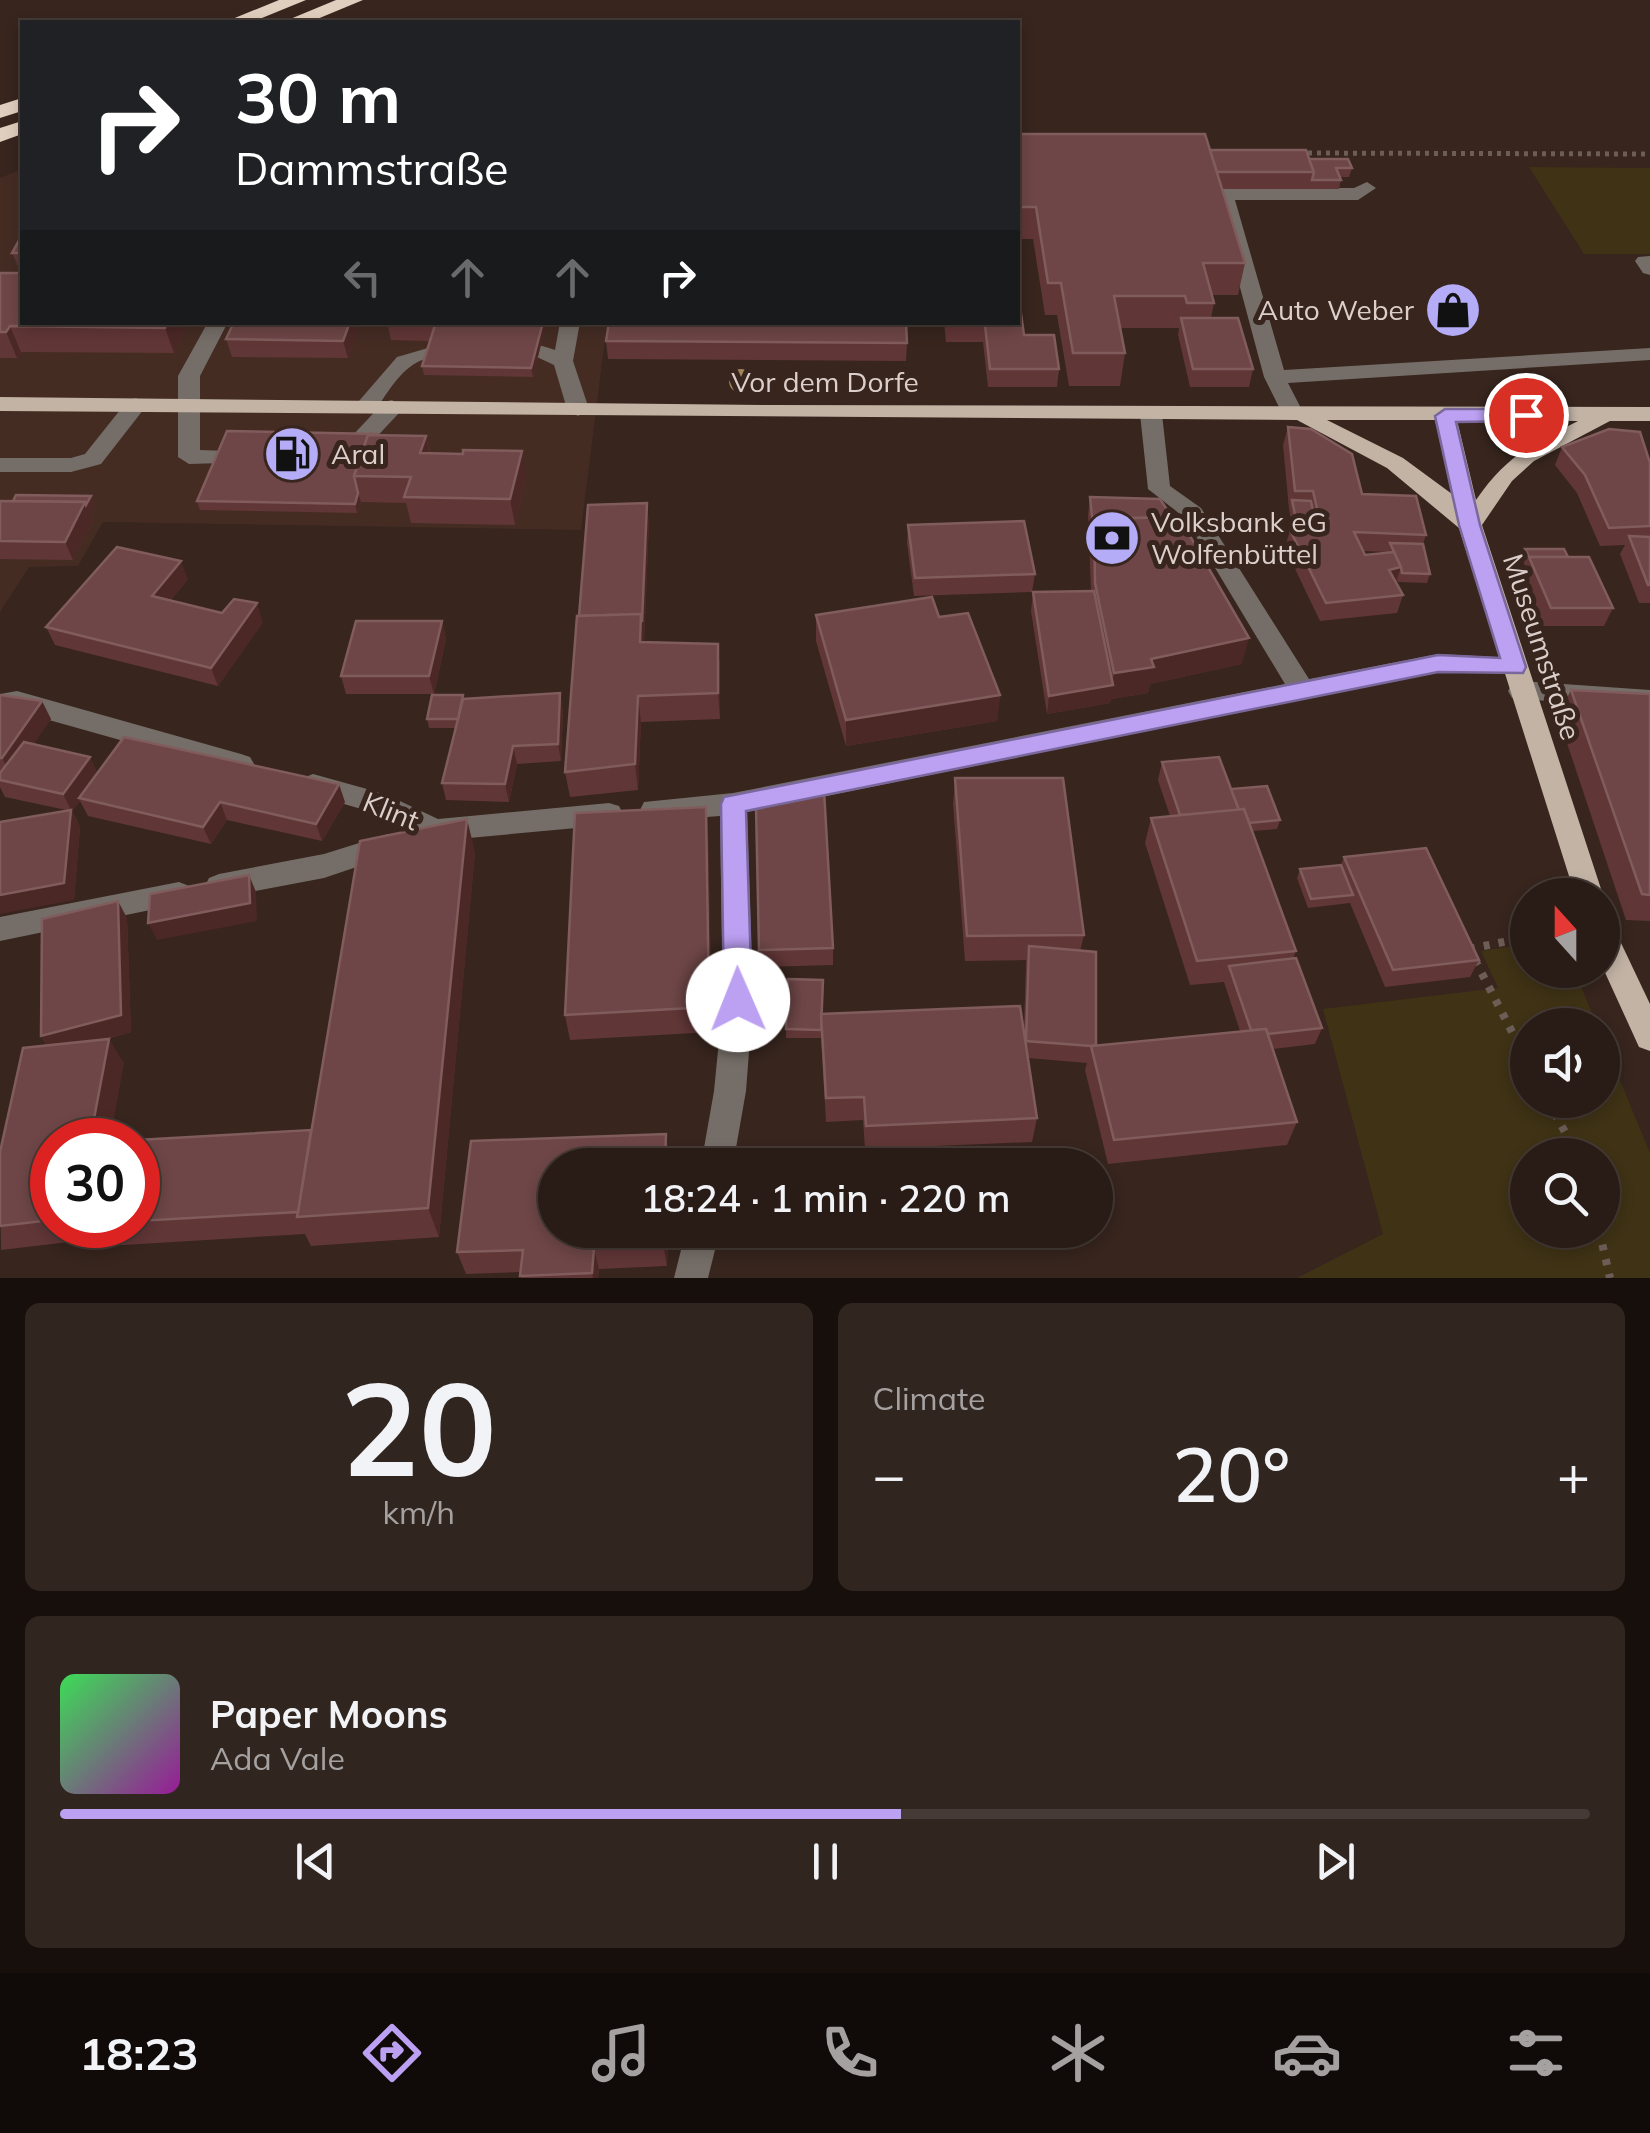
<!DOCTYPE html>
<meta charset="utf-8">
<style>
:root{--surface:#291c16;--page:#31251f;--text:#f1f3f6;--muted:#a5a1a1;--line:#453a35;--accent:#bca0f2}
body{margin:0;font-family:Mulish,sans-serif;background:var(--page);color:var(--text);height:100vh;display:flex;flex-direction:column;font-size:38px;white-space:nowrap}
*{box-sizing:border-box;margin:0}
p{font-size:32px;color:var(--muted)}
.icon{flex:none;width:55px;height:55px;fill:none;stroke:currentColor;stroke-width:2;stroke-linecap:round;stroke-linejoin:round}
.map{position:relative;height:1278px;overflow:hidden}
.panel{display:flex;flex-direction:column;gap:25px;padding:25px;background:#170f0c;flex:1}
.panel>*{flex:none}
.top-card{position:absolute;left:20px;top:20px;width:1000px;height:305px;border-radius:0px;box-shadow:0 5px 15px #0003,0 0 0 2px var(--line);background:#202124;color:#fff;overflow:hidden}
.needle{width:65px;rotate:339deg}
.buttons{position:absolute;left:1510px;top:878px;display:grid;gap:20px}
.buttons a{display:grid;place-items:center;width:110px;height:110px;border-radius:50%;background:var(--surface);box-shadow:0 5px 15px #0003,0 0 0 2px var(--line);font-size:50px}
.speed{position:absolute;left:30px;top:1118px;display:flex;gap:20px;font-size:50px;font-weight:700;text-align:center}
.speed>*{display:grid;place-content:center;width:130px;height:130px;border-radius:50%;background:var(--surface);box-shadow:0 5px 15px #0003,0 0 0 2px var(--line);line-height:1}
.speed .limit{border:15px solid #d22;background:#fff;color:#111}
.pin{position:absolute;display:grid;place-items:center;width:85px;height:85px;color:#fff;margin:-42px;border:5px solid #fff;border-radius:50%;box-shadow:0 2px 10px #0007}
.me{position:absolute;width:110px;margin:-55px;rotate:359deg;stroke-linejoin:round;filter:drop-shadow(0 0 8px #0008)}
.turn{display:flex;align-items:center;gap:35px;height:210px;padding:0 50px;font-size:45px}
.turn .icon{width:130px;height:130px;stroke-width:2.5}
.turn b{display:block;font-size:70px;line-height:85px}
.lanes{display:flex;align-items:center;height:95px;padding:0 50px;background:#0003;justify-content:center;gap:50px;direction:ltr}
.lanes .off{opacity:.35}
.big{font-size:75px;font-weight:600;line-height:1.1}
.panel .tile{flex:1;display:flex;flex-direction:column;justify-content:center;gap:15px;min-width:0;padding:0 35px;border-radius:15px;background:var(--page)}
.panel .dial{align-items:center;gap:0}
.dial b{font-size:130px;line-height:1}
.song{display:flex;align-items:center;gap:30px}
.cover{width:120px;height:120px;border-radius:15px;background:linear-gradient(135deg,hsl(130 70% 55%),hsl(300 70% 35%))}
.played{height:10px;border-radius:5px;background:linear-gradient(90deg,var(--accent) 55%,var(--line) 55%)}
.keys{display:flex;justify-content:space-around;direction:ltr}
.heat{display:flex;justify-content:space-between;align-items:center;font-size:55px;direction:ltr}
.panel .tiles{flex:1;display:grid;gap:25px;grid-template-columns:1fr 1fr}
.tile:last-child{grid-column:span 2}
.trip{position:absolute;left:538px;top:1148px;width:575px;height:100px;border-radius:50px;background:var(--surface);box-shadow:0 5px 15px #0003,0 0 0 2px var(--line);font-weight:600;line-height:100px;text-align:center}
.dock{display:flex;height:160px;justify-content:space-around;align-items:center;background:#100b09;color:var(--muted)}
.dock .icon{width:70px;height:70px}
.dock .selected{color:var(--accent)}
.dock b{font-size:45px;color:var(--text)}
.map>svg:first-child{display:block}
.built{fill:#442c23}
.green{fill:#3f3215;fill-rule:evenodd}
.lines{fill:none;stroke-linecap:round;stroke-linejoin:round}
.path-far1{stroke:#6d5d57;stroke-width:5;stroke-dasharray:4 5;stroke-linecap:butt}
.path{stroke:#6d5d57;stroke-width:8;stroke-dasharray:6 9;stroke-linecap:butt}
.minor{fill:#756e68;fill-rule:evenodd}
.major{fill:#c2b3a5;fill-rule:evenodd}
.highway{fill:#e0cebe;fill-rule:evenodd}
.tree{fill:#a0855a}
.wall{fill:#613637;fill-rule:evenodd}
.shaded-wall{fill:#4b2826}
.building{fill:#6e4647;stroke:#805c5c;stroke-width:2.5}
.route{fill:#bca0f2;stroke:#7a689d;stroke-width:2.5}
.labels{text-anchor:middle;stroke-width:10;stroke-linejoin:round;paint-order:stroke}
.poi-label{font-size:28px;fill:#dccfcb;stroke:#37251e;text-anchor:start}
.street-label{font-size:28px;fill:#dccfcb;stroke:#37251e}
</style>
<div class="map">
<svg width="1650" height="1278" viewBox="0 0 1650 1278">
<rect width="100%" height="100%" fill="#37251e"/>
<path class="built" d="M22,169V322L607,323L581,530L103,522L78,566L29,567L0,612V178Z"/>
<g class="green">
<path d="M1529,167L1650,168V254H1584Z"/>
<path d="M1527,944L1528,970H1574L1597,1025H1528V1100H1602L1603,1039L1650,1153V1278H1297L1383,1234L1323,1009L1498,988L1481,951ZM1528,1155H1602V1230H1528Z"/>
</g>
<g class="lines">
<path class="path-far1" d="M1299,153L1650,154"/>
<g class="path">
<path d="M1469,949L1528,937"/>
<path d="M1475,960L1528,1063"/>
<path d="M1547,1100L1578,1155"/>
<path d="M1599,1230L1610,1278"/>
</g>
<g class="minor">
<path d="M1367,182L1376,188L1358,200H1235L1284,370L1650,348V360L1288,383L1304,414L1301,419H1285L1264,377L1215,194L1224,188H1354Z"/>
<path d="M1650,256V275L1643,273L1635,261L1638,257Z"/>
<path d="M208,322H228L200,376V450L257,452L260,457L257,462L189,464L178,457V376Z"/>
<path d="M560,322H580L573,361L589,409L578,416L567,409L554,365L537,357L499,354L496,350C509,339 538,343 555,350Z"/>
<path d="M442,344H461L471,350C459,361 441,354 425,359C402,366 388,392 375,411H359L356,406L359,401L397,357Z"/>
<path d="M136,398L147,405L101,464L71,472H0V458H71L85,454L128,400Z"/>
<path d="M392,400L403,407L400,412L352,463H336L333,458L336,453L384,402Z"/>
<path d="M1151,407L1162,414L1170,486L1201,508L1309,679L1438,654L1515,658L1524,660L1528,667L1524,674L1438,672L747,812L753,1000L746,1091L733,1165H701L714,1091L723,1000L720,816L654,821L644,818L640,810L644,802L733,793L1285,684L1185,518L1148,489L1140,414Z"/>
<path d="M1521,681L1650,690V710L1512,698L1508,691L1512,684Z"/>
<path d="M17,691L241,754L250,757L254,764L250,771L241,774L17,711L0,714V694Z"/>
<path d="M313,774L385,794L438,819L609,803L619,806L623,814L619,822L609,825L436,841L368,811L303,792L299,785L303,778Z"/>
<path d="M388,834L398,837L402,845L398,853L324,878L219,898L209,894L205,886L209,878L219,874L324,854Z"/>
<path d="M179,882L189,886L193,894L189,902L0,941V917Z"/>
<path d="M686,1230H720L708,1278H674Z"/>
</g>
<g class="major">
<path d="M0,397L767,405L1650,407V421H1610L1534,461L1512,481L1482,525L1603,895H1575L1459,528L1387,468L1297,420L0,411ZM1327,420H1435L1452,494L1403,458ZM1457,420L1578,421C1532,444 1506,456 1476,500Z"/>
<path d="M1602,921L1612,924L1650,1004V1051L1639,1047L1602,966Z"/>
</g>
<g class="highway">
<path d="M279,0H306L252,22H225Z"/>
<path d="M336,0H363L310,22H283Z"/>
<path d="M22,98V111L0,118V105Z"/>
<path d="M22,121V134L0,142V128Z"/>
</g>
</g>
<circle class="tree" cx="741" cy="381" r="12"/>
<g class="wall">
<path d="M1018,134L1309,159L1352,168L1349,177H1340L1341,180L1339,189H1222L1245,263L1238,295H1212L1214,303L1211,318L1253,369L1249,387H1190L1178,335L1179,328H1120L1125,353L1120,386H1069L1057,315H1045L1033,239H1018Z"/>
<path d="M22,235V322H189L174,353L21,352L17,358H0V273H21L12,253Z"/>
<path d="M234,322H358L359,326L348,358L232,357L226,339Z"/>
<path d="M387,322H544L545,328L533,377L424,375L422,366L430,341L391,340Z"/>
<path d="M944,322H1018L1024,335L1059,369L1057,387H988L983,342H946Z"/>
<path d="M606,341L907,343L906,361L608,359Z"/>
<path d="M1288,427L1362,494L1426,535L1423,544L1430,574L1427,583L1398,582L1397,579L1396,582L1403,595L1397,613L1320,621L1285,548L1290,530H1293L1289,509L1283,445ZM1363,551L1387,552L1365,555Z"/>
<path d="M379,435L426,436L430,453L526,477L515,525L411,523L406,503L361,502L357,513L200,510L197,501Z"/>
<path d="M1562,447L1650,463V603H1639L1620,554L1625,545L1600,546L1577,493L1555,465Z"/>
<path d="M1090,497L1242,664L1150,684L1148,693L1111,699L1110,703L1047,714L1031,611L1033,592L1091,591L1088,515Z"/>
<path d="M0,501L95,505L90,514L93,521L73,560L0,559Z"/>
<path d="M649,521L644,642L718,644L720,670V719L641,722L638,790L570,797L565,772L579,616Z"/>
<path d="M908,525L1035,574L1032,592L914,596L907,543Z"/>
<path d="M1525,549L1568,557L1613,608L1604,626H1543L1521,575L1525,566L1522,558Z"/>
<path d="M188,579L170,601L263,622L218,686L55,645L46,627Z"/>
<path d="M816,615L939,617L1000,695L997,721L846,746L816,641Z"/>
<path d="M442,621L446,639L434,694H346L341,676Z"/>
<path d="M1571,690L1650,694V921L1626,920L1558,716Z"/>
<path d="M560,693L563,711L561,761L517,764L509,802L446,800L442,783L456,728H429L427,719L464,699Z"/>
<path d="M0,695L51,719L33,744L98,773L345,802L322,841L227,820L211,844L88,816L80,801L72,811L80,827L74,900L66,810L5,797L0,787Z"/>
<path d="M1162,762L1231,789L1280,820L1277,829L1252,831L1296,951L1293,959L1322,1028L1315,1044L1273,1049L1297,1122L1287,1145L1108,1164L1085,1070L1087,1063L1028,1058L1037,1118L1032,1142L865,1149L863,1120L826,1122L821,1038H786V1029L822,1014L1024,1030L1026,960L965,961L953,804L955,778L1084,935L1080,951L1096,1045L1240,1031L1224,982L1190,985L1145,843L1151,818L1170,816L1158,780Z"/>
<path d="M756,806L833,948V965L760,967Z"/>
<path d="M708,832L712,1032L570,1040L565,1015Z"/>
<path d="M475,852L439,1237L311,1246L305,1234L91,1247L86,1240L1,1250L0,1152L47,1046L41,1036L127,918L131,1032L103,1040L124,1063L52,1140V1225H138V1140L311,1130Z"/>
<path d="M1344,857L1479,960L1470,977L1385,987L1350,903L1308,908L1297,878L1300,869L1341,865Z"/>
<path d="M666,1134L669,1165H555V1230H668L667,1266L599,1269L598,1278H521V1272L466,1274L457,1252L471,1141Z"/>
</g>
<g class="shaded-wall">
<path d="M167,322H189L174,353L165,328Z"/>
<path d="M350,322H358L359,326L348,358L343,341Z"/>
<path d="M543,322L545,328L533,377L531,368Z"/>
<path d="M10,326L21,352L17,358L6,332Z"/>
<path d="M426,436L431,462L420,453Z"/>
<path d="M522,451L526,477L515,525L510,499Z"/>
<path d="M358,493L361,502L357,513L355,504Z"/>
<path d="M91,496L95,505L90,514L93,521L73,560L65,542L85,502Z"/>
<path d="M647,503L649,521L643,668L640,642Z"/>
<path d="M181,561L188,579L159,614L152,596Z"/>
<path d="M1401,567L1395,585L1389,570Z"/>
<path d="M257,603L263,622L218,686L211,668Z"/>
<path d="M442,621L446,639L434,694L429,676Z"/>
<path d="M1249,638L1242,664L1150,684L1148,693L1111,699L1110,703L1047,714L1049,696L1112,685L1114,673L1151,659Z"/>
<path d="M718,644L720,670V719L718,693Z"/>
<path d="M560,693L563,711L561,761L558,744Z"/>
<path d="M1000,695L997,721L846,746V720Z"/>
<path d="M638,696L641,722L638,790L635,764Z"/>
<path d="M42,701L51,719L12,776L2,758Z"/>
<path d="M513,746L517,764L509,802L505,784Z"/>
<path d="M90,757L99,775L79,798L80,801L72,812L63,794Z"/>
<path d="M339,784L345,802L322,841L316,824Z"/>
<path d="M220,802L227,820L211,844L203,827Z"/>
<path d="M706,807L708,832L712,1032L709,1007Z"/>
<path d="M71,810L80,827L74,900L0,914V895Z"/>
<path d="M467,819L475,852L439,1237L428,1208Z"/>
<path d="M249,875L256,892L257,921L157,940L148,923Z"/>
<path d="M118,901L127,918L131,1032L52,1053L41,1036Z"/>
<path d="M109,1039L124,1063L110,1140H90Z"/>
<path d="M666,1134L670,1157L669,1165H665Z"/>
<path d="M664,1230H668L667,1266L663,1244Z"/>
<path d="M594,1248L599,1269L598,1278H593L592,1273Z"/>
</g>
<g class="building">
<path d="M1018,134H1205L1245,263H1203L1214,303H1187L1185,296H1114L1125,353H1073L1061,283H1048L1036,207H1018Z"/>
<path d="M1210,150H1306L1314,172H1217Z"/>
<path d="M1309,159H1348L1352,168H1336L1341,180H1312L1314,172Z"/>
<path d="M22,235V253H12Z"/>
<path d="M0,273H22V322H167L165,328L10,326L6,332H0Z"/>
<path d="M1018,293L1024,335H1054L1059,369H990L985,325L947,324V322H1018Z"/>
<path d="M1181,318H1238L1253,369H1193Z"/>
<path d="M234,322H350L343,341L226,339Z"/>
<path d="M436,322H543L531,368L422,366Z"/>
<path d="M609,322H906L907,343L606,341Z"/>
<path d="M1288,427L1311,429L1352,454L1362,494L1416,496L1426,535L1354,532L1365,555L1394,552L1401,567L1389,570L1403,595L1326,603L1290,530L1322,531L1313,491H1295Z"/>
<path d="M1609,429L1640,432L1650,463V526L1609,528L1585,475L1562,447Z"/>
<path d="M227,431L379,434L368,435L354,476L358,493L355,504L197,501Z"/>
<path d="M368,435L426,436L420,453L463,454V450L522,451L510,499L404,497L411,477L354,476Z"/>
<path d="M16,495L91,496L86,505L85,502L13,501Z"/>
<path d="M1090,497L1160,499L1172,517L1094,519L1093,527Z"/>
<path d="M1292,500L1311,501L1317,531L1298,530Z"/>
<path d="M0,501L85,502L65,542L0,541Z"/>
<path d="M647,503L642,622L641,614L579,616L588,505Z"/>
<path d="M1179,517L1249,638L1151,659L1154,667L1114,673L1095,583L1094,519Z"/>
<path d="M1024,521L1035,574L915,578L908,525Z"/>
<path d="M1629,536L1650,537V585H1648Z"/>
<path d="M1390,543L1423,544L1430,574L1402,573L1401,567Z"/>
<path d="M117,547L181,561L152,596L222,613L234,599L257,603L211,668L46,627Z"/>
<path d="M1525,549H1564L1568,557H1529Z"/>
<path d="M1529,557H1589L1613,608H1551Z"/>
<path d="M1094,591L1113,685L1049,696L1033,592Z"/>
<path d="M932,597L939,617L968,613L1000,695L846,720L816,615Z"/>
<path d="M641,614L640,642L718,644V693L638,696L635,764L565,772L577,616Z"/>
<path d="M356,621H442L429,676H341Z"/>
<path d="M1571,690L1650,694V895L1642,894Z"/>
<path d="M560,693L558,744L513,746L505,784L442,783L463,699Z"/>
<path d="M0,695L42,701L2,758H0Z"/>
<path d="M432,695H463L458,719H427Z"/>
<path d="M124,737L339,784L316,824L220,802L203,827L79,798Z"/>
<path d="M24,742L90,757L63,794L0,780V773Z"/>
<path d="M1219,757L1239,810L1180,815L1162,762Z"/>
<path d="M955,778H1063L1084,935L967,936Z"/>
<path d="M1267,786L1280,820L1249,823L1244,809L1239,810L1231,789Z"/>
<path d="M824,790L833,948L759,950L756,806Z"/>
<path d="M706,807L709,1007L565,1015L575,813Z"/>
<path d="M1244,809L1296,951L1197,961L1151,818Z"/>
<path d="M71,810L64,883L0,895V822Z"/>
<path d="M467,819L428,1208L297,1217L360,841Z"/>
<path d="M1426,848L1479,960L1393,970L1344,857Z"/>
<path d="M1341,865L1353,895L1311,899L1300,869Z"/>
<path d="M249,875L250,903L148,923L150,894Z"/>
<path d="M118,901L121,1015L41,1036L42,919Z"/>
<path d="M1029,946L1096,952V1045L1091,1046L1026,1041Z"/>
<path d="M1296,958L1322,1028L1268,1034L1266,1029L1251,1030L1229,966Z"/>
<path d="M788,979L823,980L821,1030L786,1029Z"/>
<path d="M1020,1006L1037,1118L866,1126L864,1097L826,1098L821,1014Z"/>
<path d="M1266,1029L1297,1122L1114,1140L1091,1046Z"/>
<path d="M109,1039L90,1140H52V1220L0,1226V1152L23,1048Z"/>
<path d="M311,1130L298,1212L138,1221V1140Z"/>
<path d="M666,1134L665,1165H555V1230H664L663,1244L594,1248L592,1273L520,1276L523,1250L457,1252L471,1141Z"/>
</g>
<path class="route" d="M1445,409H1526L1535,415L1526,421L1456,422L1480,525L1526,667L1523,673L1438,672L746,811L752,1000L748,1009L738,1012L728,1009L724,1000L721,804L724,797L1438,655L1500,658L1459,525L1435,416Z"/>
<defs>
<g id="shop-disc" transform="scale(2.875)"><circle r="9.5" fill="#b5acf8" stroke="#37251e"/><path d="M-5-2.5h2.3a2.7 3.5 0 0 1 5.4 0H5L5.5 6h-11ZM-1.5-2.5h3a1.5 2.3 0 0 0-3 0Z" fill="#111"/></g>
<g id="fuel-disc" transform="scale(2.875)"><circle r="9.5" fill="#b5acf8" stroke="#37251e"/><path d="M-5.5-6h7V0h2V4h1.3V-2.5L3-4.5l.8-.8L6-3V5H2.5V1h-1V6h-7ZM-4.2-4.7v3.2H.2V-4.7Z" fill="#111"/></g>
<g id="bank-disc" transform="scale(2.875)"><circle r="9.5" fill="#b5acf8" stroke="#37251e"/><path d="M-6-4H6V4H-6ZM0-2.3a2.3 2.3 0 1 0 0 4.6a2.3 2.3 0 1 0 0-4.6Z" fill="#111"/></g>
</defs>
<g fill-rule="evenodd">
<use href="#shop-disc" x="1453" y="310"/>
<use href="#fuel-disc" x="292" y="454"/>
<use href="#bank-disc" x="1112" y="538"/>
</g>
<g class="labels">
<g class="poi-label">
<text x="1414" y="320" text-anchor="end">Auto Weber</text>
<text x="331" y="464">Aral</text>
<text x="1151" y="532">Volksbank eG<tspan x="1151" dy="32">Wolfenbüttel</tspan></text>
</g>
<g class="street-label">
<text x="825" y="392">Vor dem Dorfe</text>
<text transform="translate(1542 647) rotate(72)" y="10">Museumstraße</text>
<text transform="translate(391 811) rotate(22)" y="10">Klint</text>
</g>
</g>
</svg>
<div class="buttons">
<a><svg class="needle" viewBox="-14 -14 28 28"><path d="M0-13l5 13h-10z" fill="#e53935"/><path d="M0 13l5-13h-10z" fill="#a5a1a1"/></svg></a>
<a><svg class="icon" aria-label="sound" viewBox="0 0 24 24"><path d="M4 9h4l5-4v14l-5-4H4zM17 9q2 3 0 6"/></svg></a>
<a><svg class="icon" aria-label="search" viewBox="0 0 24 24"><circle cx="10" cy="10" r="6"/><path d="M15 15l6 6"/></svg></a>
</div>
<div class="speed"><div class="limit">30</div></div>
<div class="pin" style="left:1526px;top:415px;background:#d93025"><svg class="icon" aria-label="arrive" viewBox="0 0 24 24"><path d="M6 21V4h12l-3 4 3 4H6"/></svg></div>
<svg class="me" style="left:738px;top:1000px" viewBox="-20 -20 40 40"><circle r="19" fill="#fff"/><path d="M0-13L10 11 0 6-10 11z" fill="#bca0f2"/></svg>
<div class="trip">18:24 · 1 min · 220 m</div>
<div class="top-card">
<div class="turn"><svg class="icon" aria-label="right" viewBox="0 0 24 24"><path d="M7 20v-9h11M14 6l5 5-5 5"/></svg><div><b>30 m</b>Dammstraße</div></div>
<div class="lanes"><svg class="icon off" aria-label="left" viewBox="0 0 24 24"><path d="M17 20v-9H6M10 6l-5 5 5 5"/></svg><svg class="icon off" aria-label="ahead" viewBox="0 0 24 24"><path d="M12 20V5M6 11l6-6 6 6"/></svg><svg class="icon off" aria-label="ahead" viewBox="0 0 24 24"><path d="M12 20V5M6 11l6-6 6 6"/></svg><svg class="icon" aria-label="right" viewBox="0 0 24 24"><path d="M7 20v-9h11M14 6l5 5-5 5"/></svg></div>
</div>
</div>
<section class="panel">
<div class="tiles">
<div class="tile dial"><b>20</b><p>km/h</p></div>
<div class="tile"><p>Climate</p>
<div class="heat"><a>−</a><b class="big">20°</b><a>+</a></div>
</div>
<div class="tile">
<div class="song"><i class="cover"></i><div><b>Paper Moons</b><p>Ada Vale</p></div></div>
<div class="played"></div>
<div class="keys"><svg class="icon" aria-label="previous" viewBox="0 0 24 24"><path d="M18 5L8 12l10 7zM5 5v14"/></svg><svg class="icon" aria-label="pause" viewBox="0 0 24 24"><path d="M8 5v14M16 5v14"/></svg><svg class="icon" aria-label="next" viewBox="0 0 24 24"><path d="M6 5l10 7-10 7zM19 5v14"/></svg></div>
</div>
</div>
</section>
<nav class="dock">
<b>18:23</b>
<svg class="icon selected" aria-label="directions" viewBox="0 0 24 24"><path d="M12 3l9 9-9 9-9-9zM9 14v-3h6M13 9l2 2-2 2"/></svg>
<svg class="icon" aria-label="music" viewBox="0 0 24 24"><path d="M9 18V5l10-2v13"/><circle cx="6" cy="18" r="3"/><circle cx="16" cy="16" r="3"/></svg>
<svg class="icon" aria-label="phone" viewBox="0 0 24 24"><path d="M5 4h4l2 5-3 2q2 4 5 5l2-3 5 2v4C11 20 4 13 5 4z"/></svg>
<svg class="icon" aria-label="climate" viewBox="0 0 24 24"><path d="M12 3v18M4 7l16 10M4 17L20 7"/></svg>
<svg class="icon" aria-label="car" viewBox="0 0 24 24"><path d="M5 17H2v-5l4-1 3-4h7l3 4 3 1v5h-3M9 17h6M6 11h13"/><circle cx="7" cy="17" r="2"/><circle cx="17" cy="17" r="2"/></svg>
<svg class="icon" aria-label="filters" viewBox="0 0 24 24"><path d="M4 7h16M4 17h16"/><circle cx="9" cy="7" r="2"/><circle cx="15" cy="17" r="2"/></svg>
</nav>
